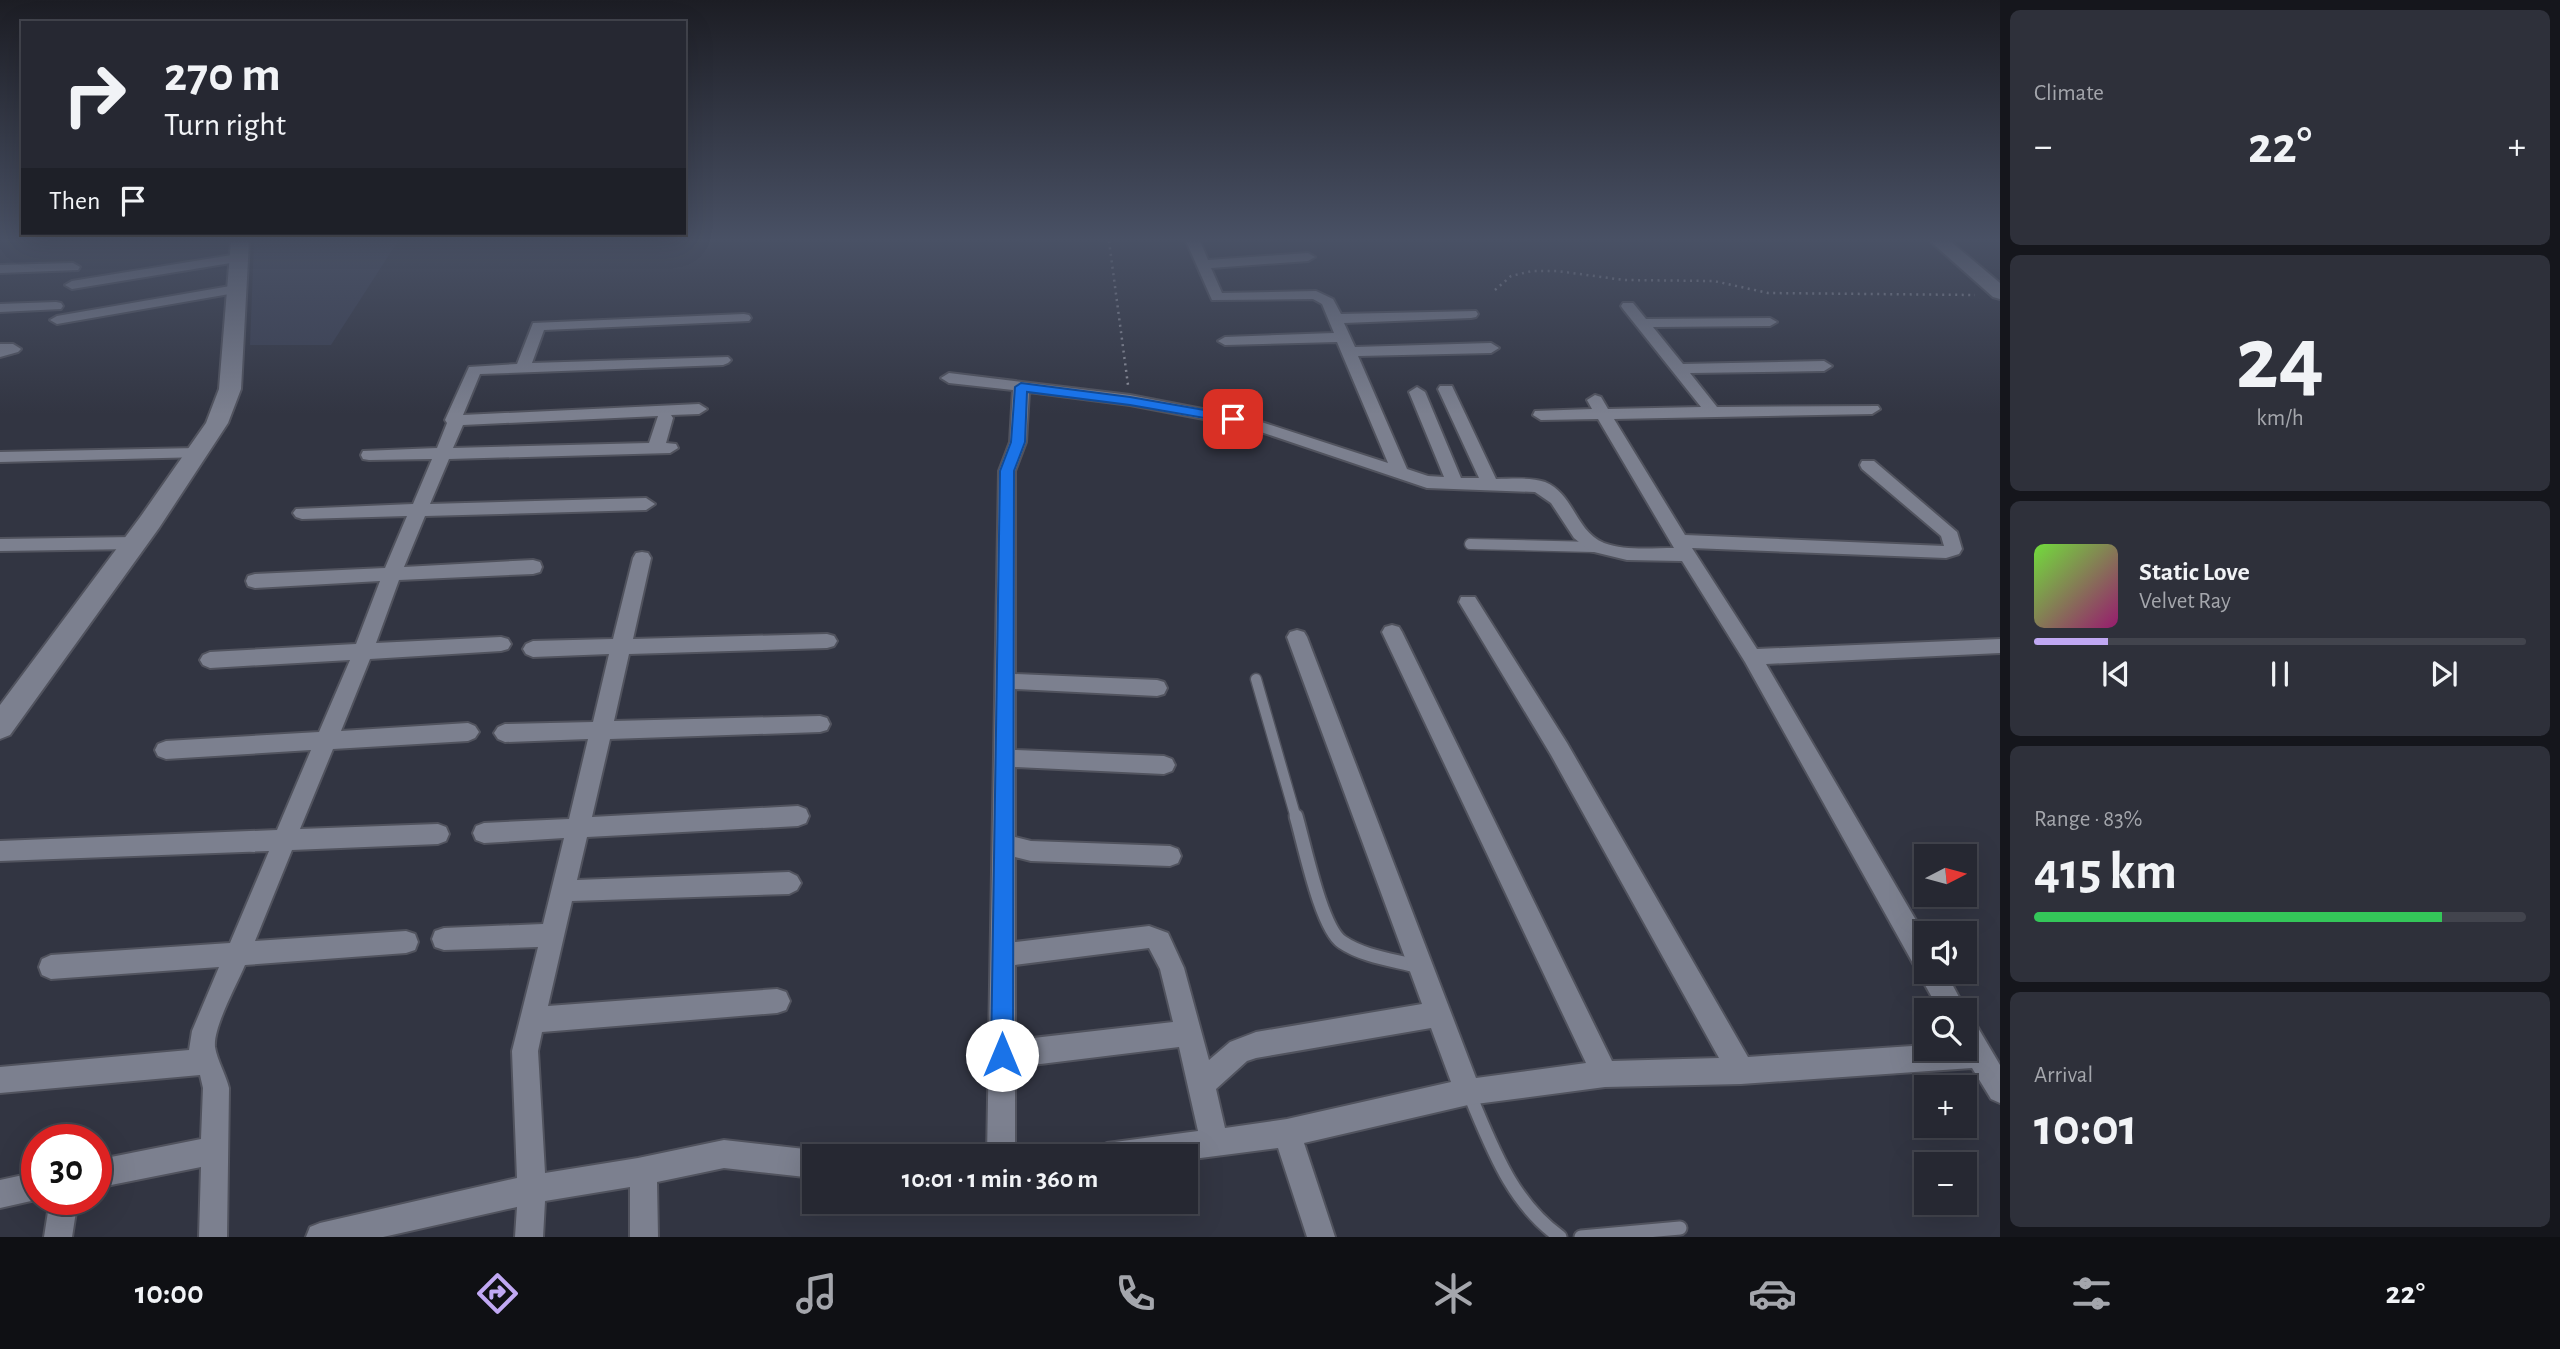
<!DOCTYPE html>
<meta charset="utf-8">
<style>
:root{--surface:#262832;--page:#2e303a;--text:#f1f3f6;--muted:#a4a6ac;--line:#42444d;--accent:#c0a8f3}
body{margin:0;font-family:"Alegreya Sans",sans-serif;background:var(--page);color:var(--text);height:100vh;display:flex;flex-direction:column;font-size:26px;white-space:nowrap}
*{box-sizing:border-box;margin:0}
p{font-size:23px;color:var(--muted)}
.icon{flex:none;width:38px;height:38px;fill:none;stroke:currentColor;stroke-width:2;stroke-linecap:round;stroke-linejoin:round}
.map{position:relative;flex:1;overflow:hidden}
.drawer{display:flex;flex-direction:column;gap:10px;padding:10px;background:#15161c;width:560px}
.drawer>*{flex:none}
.top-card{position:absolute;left:21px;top:21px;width:665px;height:214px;border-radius:0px;box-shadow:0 7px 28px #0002,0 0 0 2px var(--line);background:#262832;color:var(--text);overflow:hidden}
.needle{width:46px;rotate:84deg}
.buttons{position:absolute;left:1914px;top:844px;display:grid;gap:14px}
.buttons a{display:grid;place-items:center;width:63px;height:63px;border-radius:0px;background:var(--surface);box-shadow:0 7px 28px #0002,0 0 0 2px var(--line);font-size:35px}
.speed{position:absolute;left:21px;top:1124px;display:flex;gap:14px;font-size:35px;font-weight:700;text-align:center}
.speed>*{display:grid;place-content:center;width:91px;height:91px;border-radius:50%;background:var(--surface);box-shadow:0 7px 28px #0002,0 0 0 2px var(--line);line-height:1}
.speed .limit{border:10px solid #d22;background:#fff;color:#111}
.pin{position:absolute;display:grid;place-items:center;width:60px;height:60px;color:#fff;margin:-30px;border-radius:14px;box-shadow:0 4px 10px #0006}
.me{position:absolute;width:77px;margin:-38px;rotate:0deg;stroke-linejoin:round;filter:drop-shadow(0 0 5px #0008)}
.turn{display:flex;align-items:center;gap:24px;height:147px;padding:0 28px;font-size:32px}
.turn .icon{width:91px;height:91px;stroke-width:2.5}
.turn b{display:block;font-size:49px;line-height:60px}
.then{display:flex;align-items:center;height:66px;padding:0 28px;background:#0003;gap:14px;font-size:26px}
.big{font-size:52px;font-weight:700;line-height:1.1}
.drawer .tile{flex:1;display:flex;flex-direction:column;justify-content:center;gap:10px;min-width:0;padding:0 24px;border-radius:10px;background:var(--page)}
.drawer .dial{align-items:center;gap:0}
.dial b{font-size:91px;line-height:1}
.song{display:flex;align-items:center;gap:21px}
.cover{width:84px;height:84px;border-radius:10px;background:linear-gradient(135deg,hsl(100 70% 55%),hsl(320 70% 35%))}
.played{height:7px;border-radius:4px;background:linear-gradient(90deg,var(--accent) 15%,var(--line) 15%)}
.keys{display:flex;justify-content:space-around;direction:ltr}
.heat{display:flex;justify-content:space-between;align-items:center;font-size:38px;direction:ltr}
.charge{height:10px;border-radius:5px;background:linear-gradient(90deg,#34c759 83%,var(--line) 0)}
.trip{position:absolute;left:802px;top:1144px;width:396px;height:70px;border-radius:0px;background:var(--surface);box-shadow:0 7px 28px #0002,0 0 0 2px var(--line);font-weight:700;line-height:70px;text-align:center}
.tab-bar{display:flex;height:112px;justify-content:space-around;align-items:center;background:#0f1014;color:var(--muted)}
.tab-bar .icon{width:49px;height:49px}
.tab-bar .on{color:var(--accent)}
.tab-bar b{font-size:32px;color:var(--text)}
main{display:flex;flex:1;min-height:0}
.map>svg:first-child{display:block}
.built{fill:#3a3f52}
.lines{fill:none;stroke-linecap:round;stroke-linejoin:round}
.lane-far1-casing{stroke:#51535e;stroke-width:13}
.lane-casing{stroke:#51535e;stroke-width:17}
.street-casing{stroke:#51535e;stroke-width:4}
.secondary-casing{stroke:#51535e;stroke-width:4}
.path{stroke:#8f919c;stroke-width:2.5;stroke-dasharray:2 4.5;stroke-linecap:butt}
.lane-far1{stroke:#7c808f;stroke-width:10}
.lane{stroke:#7c808f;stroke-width:13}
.street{fill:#7c808f;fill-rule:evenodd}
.secondary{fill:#7c808f;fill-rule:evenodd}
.route{fill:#1a73e8;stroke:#114b97;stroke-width:2}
</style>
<main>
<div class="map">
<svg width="2000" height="1237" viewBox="0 0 2000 1237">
<rect width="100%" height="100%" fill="#323542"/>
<path class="built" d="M254,241H398L331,345H250Z"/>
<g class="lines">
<g class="lane-far1-casing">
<g id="lane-far1">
<path d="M1470,544L1594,547"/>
<path d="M1256,679L1296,818"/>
</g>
</g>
<g class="lane-casing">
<g id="lane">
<path d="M1296,816C1304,843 1321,928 1342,942C1364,957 1395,960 1420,967"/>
<path d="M1469,1093C1492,1147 1511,1202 1560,1237"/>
<path d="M1581,1237L1680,1228"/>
</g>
</g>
<g class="street-casing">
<g id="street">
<path d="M1186,241H1200L1208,260L1308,253L1315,257L1308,261L1211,268L1222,293L1316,291L1333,299L1341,314L1476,311L1478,314L1476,317L1471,318L1344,323L1355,347L1491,343L1499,348L1491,353L1358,356L1407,469L1428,476L1444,477L1409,392L1417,387L1425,392L1461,478H1479L1438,389L1440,386H1452L1496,479C1511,479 1531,477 1545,482C1574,494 1576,532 1604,543C1625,551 1653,548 1674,548L1598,419L1541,420L1533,415L1535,411L1592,409L1587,400L1595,395L1601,397L1608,409L1701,407L1623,309L1621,306L1623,303H1633L1646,319L1770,318L1777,322L1770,326L1653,327L1683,364L1824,361L1832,366L1824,371L1690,373L1717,407L1878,406L1880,409L1872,414L1614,419L1685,535L1944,546L1941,536L1862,469L1860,465L1862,461H1874L1957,532L1962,549L1959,554L1946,558L1692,548L1757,649L2000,639V653L1766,664L1927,939V971H1945L1966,1010H1939L1745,662L1682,561L1627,560L1590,551L1574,538L1551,503L1535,492L1427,488L1246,427L1130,405L1029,392L1026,442L1015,471V674L1157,680L1164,682L1167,688L1164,694L1157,696L1015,689V750L1164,756L1172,759L1175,765L1172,771L1164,774L1015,767V837L1031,841L1170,846L1178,849L1181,856L1178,863L1170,866L1031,861L1015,857V942L1149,926L1168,933L1184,968L1209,1060L1230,1042L1256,1032L1422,1004L1287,637L1290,632L1297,630L1304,632L1307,637L1476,1078L1586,1063L1382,632L1385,627L1392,625L1399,627L1402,632L1612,1061L1719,1058L1551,755L1459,602L1461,597H1475L1567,743L1748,1057L1927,1045V1048H1965V1017L1974,1021L2000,1065V1103L1991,1099L1972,1068L1741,1084L1605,1087L1468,1105L1304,1143L1335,1237H1307L1278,1148L1185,1160V1157H1093L1097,1147L1107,1143L1198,1131L1179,1047L1015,1067V1157H987L999,471L1010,442L1013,390L949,383L941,378L949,373L1130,395L1249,418L1388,463L1337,342L1225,345L1218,341L1225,337L1334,333L1322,304L1313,299L1212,300ZM1149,948L1160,969L1173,1022L1015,1040V965ZM1431,1028L1451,1082L1287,1119L1225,1128L1216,1089L1247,1061L1256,1058Z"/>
<path d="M238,254L245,258L243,261L72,289L65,285L72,281Z"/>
<path d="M73,263L80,267L78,270L0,273V265Z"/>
<path d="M236,285L241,286V292L57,324L50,320L57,316Z"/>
<path d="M56,302L61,303L63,306L61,309L0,312V304Z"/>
<path d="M744,314L749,315L751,318L749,321L544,330L532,363L728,357L731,360L728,363L723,365L480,374L463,415L699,404L707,409L699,414L671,415L673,418L666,443L676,444L678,448L670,453L449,459L430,504L646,498L655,504L646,510L425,516L404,567L533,560L540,562L542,567L540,572L533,574L399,580L376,643L501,637L508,639L511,644L508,649L501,651L370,659L341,731L468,723L475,726L479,732L475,738L468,741L333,749L300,829L438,824L446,827L449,834L446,841L438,844L292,850L255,941L406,931L415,934L418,942L415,950L406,953L245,965C237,984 213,1027 215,1047C217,1060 226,1075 229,1088L227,1237H199L201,1167L96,1188V1160L201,1139L203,1088L200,1075L0,1093V1067L189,1050L192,1031L219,967L51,979L42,975L39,967L42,959L51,955L230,943L269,851L0,861V841L277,830L311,750L166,759L158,756L155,750L158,744L166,741L319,732L350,660L210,668L203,665L200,660L203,655L210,652L356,644L380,581L255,588L248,586L246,581L248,576L255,574L385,568L407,516L302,519L296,517L293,513L296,509L413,504L432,459L369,460L363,459L361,455L363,451L437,448L447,423L445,420L469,367L517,364L533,323ZM658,416L649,443L453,448L463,425Z"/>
<path d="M0,344H13L21,349L18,352L0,357Z"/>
<path d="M197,448L205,453L203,457L0,462V452Z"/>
<path d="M135,537L141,539L144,543L141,547L135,549L0,551V539Z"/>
<path d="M642,552L648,553L651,558L633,639L827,634L834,636L837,641L834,646L827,648L629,654L614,721L820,716L827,718L830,724L827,730L820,732L610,739L592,817L798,806L806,809L809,816L806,823L798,826L587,837L577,880L789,872L797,876L801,883L797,890L789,894L572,901L548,1006L777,989L786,992L790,1001L786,1010L777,1013L542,1032L538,1051L545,1173L638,1158L724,1140L814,1150L825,1157H814V1178L724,1168L657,1182L658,1237H630V1187L545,1201L543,1237H515L517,1207L383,1237H306L310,1227L320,1223L517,1178L512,1051L538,947L444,950L435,947L432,939L435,931L444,928L543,924L564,838L484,843L476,840L473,833L476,826L484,823L569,819L588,739L505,742L498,739L494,733L498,727L505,724L593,722L609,654L533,657L526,654L523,649L526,644L533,641L613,639L633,558L636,553Z"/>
<path d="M37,1172V1199H40L0,1208V1180Z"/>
<path d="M50,1199H78L72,1237H44Z"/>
</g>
</g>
<g class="secondary-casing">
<g id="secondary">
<path d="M231,241H249L241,389L228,423L159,528L10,735L0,739V705L141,516L206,423L219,389Z"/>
<path d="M1930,241H1950L2000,283V299L1993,297Z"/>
</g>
</g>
<g class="path">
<path d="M1109,241L1128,385"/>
<path d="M1495,290L1511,276L1532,271H1557L1624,280L1714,281L1768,293L1975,295"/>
</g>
<use href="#lane-far1" class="lane-far1"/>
<use href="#lane" class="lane"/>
<use href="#street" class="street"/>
<use href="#secondary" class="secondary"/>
</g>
<linearGradient id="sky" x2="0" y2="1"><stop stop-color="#1c1d24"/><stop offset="0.58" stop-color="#495165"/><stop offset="1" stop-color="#495165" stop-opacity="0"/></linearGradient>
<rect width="2000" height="414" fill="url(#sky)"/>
<path class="route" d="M1021,383L1130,397L1233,415L1240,419L1233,423L1130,405L1027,392L1025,442L1014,471L1013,1055L1010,1063L1002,1066L994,1063L991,1055L1000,471L1011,442L1015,387Z"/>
</svg>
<div class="buttons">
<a><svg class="needle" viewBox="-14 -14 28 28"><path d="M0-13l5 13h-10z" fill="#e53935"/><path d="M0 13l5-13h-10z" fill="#a4a6ac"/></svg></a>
<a><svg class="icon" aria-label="sound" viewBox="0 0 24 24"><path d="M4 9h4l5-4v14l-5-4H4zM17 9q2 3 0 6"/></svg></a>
<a><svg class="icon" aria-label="search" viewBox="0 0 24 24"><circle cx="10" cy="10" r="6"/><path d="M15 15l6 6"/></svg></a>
<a>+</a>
<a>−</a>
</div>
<div class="speed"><div class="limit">30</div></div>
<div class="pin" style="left:1233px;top:419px;background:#d93025"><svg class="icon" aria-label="arrive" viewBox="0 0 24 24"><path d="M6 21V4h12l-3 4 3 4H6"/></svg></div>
<svg class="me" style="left:1002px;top:1055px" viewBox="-20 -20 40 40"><circle r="19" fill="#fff"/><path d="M0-13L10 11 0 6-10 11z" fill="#1a73e8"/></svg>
<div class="trip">10:01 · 1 min · 360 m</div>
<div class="top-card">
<div class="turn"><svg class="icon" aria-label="right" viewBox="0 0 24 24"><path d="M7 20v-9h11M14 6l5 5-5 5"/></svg><div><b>270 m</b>Turn right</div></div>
<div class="then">Then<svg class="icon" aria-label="arrive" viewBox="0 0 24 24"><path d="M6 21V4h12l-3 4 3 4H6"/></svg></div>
</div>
</div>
<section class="drawer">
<div class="tile"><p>Climate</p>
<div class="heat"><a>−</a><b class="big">22°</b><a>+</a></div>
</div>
<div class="tile dial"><b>24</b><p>km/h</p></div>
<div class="tile">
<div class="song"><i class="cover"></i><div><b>Static Love</b><p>Velvet Ray</p></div></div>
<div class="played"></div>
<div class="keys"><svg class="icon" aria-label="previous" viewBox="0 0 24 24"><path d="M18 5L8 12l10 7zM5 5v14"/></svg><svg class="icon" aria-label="pause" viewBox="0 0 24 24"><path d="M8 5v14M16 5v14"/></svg><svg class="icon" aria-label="next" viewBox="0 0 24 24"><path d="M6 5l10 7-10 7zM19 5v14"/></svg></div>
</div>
<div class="tile"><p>Range · 83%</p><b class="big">415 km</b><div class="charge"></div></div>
<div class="tile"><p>Arrival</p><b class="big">10:01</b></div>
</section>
</main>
<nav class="tab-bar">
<b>10:00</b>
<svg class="icon on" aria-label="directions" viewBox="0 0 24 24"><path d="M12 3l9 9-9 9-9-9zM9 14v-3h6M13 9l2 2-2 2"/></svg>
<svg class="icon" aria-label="music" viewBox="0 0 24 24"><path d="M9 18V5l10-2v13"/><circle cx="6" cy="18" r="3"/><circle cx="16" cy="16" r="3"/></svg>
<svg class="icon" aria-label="phone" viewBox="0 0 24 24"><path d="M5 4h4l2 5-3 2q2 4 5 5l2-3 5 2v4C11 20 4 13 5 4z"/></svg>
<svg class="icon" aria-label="climate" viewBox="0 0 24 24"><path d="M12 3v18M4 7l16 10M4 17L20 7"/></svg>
<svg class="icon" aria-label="car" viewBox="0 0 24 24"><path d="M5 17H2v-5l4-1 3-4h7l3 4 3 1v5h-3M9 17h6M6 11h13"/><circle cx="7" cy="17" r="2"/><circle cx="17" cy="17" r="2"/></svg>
<svg class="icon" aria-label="filters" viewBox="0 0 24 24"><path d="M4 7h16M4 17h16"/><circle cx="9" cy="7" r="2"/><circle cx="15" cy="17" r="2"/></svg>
<b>22°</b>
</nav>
